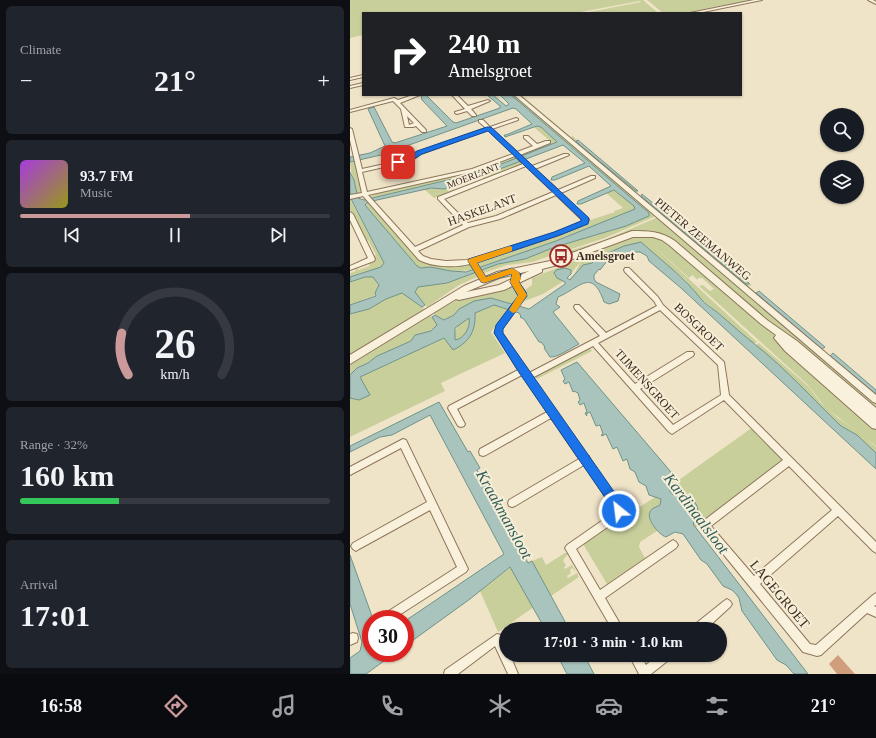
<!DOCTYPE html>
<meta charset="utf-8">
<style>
:root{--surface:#171b24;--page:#20242c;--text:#f1f3f6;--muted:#9ea1a6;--line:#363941;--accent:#cc999b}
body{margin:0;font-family:Georgia,serif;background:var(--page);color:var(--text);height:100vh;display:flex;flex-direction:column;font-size:15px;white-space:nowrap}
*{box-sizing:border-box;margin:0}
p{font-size:13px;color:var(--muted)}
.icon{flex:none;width:22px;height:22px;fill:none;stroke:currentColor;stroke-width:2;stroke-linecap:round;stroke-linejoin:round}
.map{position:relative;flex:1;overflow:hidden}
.side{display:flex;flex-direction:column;gap:6px;padding:6px;background:#0d0f14;width:350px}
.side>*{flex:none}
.top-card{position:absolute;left:12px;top:12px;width:380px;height:84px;border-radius:0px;box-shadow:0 1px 3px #0004;background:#202124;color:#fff;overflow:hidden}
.controls{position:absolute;left:470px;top:108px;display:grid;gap:8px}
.controls a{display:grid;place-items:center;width:44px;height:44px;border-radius:50%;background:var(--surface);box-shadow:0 1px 3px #0004;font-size:20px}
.speed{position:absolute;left:12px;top:610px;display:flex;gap:8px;font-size:20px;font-weight:700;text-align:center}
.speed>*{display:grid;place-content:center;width:52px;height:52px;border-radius:50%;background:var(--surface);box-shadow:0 1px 3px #0004;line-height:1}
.speed .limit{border:6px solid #d22;background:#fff;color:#111}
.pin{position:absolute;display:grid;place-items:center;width:34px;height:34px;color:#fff;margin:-17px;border-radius:8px;box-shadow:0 2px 6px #0006}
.me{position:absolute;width:44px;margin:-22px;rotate:331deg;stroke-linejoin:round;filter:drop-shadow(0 0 3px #0008)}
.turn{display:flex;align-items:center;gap:14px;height:84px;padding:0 20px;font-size:18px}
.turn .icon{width:52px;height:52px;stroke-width:2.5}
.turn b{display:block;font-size:28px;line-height:34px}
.big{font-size:30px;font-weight:700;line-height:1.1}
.side .card{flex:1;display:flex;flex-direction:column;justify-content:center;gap:6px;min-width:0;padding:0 14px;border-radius:6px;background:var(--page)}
.side .dial{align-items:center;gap:0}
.dial svg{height:104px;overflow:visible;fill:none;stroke:var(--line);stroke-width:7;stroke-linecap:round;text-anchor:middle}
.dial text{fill:var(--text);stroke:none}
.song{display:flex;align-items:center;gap:12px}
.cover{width:48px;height:48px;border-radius:6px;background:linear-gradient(135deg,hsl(280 70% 55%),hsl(60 70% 35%))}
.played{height:4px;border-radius:2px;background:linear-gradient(90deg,var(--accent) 55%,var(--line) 55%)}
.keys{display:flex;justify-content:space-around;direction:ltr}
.heat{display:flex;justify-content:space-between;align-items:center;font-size:22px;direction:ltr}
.charge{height:6px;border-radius:3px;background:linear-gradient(90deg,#34c759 32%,var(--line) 0)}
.trip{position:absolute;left:149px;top:622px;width:228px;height:40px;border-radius:20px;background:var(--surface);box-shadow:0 1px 3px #0004;font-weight:700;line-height:40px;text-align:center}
.tabs{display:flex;height:64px;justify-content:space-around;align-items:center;background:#090b0e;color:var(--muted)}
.tabs .icon{width:28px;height:28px}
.tabs .selected{color:var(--accent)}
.tabs b{font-size:18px;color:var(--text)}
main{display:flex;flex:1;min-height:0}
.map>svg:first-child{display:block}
.green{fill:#c9cf9b}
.water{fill:#a9c4bc;stroke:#6f938a;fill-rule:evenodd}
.building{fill:#cf9f7d}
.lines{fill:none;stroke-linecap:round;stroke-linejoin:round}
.minor-casing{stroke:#8d765c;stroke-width:2}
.tertiary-casing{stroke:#8d765c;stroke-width:2}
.minor{fill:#faf1dc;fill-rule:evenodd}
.tertiary{fill:#faf1dc;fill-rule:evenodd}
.route{fill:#1a73e8;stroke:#114b97}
.slow{fill:#f59e0b}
.labels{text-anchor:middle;stroke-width:4;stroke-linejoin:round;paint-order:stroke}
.far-street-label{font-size:10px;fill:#3d2e20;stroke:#f7eed8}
.street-label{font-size:12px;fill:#3d2e20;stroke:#f7eed8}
.poi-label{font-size:12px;font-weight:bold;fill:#3d2e20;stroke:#f7eed8;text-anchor:start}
.near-street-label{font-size:14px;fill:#3d2e20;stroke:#f7eed8}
.near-water-label{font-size:16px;font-style:italic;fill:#2f5d5a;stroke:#f7eed8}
</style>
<main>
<section class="side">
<div class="card"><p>Climate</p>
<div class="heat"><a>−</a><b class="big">21°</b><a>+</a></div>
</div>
<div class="card">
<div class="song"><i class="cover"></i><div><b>93.7 FM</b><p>Music</p></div></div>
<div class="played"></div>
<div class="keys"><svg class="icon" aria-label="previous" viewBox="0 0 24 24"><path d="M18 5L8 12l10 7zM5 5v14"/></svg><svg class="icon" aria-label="pause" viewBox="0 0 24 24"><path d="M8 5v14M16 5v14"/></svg><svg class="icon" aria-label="next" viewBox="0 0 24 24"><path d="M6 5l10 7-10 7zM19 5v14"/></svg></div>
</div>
<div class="card dial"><svg viewBox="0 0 100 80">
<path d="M14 69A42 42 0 1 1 86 69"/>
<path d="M14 69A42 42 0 0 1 9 37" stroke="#cc999b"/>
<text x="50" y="56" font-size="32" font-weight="700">26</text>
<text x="50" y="72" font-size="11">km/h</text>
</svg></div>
<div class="card"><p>Range · 32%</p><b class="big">160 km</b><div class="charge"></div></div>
<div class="card"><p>Arrival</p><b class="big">17:01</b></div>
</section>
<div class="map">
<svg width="526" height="674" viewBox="0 0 526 674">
<rect width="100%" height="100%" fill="#f0e4c8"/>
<g class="green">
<path d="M0,0H293L308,13H234L291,2L290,1L225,13H13V35L0,38Z"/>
<path d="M297,0H403L336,13H313Z"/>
<path d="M161,95H164L306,216L255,238L182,262L157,265L134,273L131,269L156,262L175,259L205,247L276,226L299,216V213Z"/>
<path d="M168,95H171L221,137L223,136L231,146L286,191L289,192L284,193Z"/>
<path d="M187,126L191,127L207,142L172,157L170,155L201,142L184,127Z"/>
<path d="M166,156L168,158L131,172L21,198L20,197L25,194L126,170Z"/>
<path d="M5,161L12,192L7,195C7,182 0,175 0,162Z"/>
<path d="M171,161L174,164L134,179L130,176Z"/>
<path d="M102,186L105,189L84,198L74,189C84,187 91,190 102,186Z"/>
<path d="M263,190L266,191L285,206V210L206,241L129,267L127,263L129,260L200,237L203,241L201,237L212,234L240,220L265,212L264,211L273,208L256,193Z"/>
<path d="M291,196L396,284L399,283L402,285L396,287L288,197Z"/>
<path d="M0,199L34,263L31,267L0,277V273L6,271L5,268L6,267L8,270L20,266L19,263L26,260L24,256L26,255L18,240L16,241L0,210Z"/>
<path d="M18,202L71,261L120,265L124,269C114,273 76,271 67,266L16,206V204Z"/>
<path d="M308,217L526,402V413L315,235C284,222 259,243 229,251C223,252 217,254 212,253L255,240Z"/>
<path d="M287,236L304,237L318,243L419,330L436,348L526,427V446L475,407L458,385L349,286L353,285L360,291L364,289L363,288L352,278H348V280L342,275L339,278L300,243L407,342L404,344C392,337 382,325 372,316C362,307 351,300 342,290C338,286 337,281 333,278C319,267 305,255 291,243L274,246L245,259L242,263L233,265L220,280H218L225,273L231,261L217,279L221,270L215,268L206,270L204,272L206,276L214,281L193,294L175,301L177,296L176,289L182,285V278L229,259L241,252Z"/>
<path d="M126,272L127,277L109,285L77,307L65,293V290L68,287L97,283Z"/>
<path d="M15,277H23L29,285L25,293L26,295L0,305V282Z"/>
<path d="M160,286L165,288L170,295L166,303L163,304L143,298L127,301L109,309L104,315L94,320L83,313L111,298Z"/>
<path d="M52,293L72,307L76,311L0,356V314L19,309L36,299Z"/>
<path d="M145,305L158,310L141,332L155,353L91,383L95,391L0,437V398L9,400L10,377L95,338L103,349C120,343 126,329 125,313Z"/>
<path d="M79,315L84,318V321L87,325L81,331L69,334L61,341L27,356L18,363L7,368L0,375V363Z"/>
<path d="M119,318C121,327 114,339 105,341C103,328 109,323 119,318Z"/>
<path d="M409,343L459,387L471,403L488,418L510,433L526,447V453L507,435L491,426L406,345Z"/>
<path d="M239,347L242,351L187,379L185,376Z"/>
<path d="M403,427L432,456L433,461L345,528L342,524L348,513C348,499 336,493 323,495L319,490V487Z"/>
<path d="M305,497H309L311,501L308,507L302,509V523L307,531L290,542L289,547L295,558L257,584L233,544Z"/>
<path d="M215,553H219L213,560L216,566L214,567L215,569L222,565L226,572L222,568L220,570L221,573L217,576L218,578L227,573L229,577L201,596L182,561L192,557L196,565Z"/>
<path d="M161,567L184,607L148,632L130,591Z"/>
</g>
<g class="water">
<path d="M76,95L103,122L106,123L150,108V106L137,95H143L156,106L159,104L150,95H161L299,213V216L276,226L205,247L175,259L148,264L97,283L68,287L65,292L75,305L72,307L52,293L36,299L19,309L0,314V305L26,296L25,293L29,285L23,277H15L0,282V277L31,267L34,263L0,197V172L4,180L8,198L14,200L131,172L207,142L191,127L187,126L155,137L154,135H156L182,124L166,109L163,108L31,155L0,162V157L20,153L35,146L18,109L24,107L42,142L45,143L97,126L72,100L71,96ZM213,145L235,163L202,177L201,180H205L239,166L261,186L228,201L227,204H231L264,190L284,206L285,209L206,241L116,272L101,271L80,267L71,268L67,266L15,205L18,202L81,188L94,189L109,184L117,179L142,172Z"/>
<path d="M228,140L287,190L288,191H286L231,146L226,141Z"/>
<path d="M292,194L399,283V284H396L291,196Z"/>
<path d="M291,242C313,262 334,277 351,299C355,304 362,308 367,312C381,324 393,335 407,346C437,370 463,399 491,426L507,435L526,453V469L331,288L299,261L297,256L290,252H282L263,259L257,261L250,270L249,269L244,275V279L246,282L270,294L268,301L259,304L254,302C242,267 230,288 208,297L206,304L210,307L203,312L229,344C221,348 207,358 200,357L194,348L195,347L191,342H189L174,319L170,317L171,316L169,313L144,305L125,313C126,330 120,342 103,350L94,338L10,377L20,395L9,400L0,398V375L7,368L18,363L27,356L61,341L65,335L81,331L87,325L82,317L85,315L94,320L104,315L109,309L124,301L141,298L179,309L215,284V282L207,278L204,273L206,270L215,268L221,270V274L217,278L220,280L233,265L242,263L247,258L274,246ZM119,318C121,327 114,339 105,340V328Z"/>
<path d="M409,291L475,347L472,349L406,293Z"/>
<path d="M483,353L526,390V394L480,356Z"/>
<path d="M227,362L321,472L323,480L319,490L323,495C336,493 348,499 348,513L343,524L458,674H444L436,665L427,660L392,611L389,598L386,594L382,590L373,586L357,564L351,560L333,534L325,532L316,537C309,535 296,519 300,512C301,508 307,507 310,505L311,499L299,495L296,486L289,482L285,472L280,469L277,459L273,461L267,447L263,449L256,434L252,436L251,435L253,434L250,425L246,426L240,412L236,414L237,416L235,413L237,412L234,403L230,405L228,402L230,400L228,393L224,391L223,392L219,382L215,384L213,381L215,379L211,370Z"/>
<path d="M89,402L118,452L120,451L130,468L127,470L146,504L149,503L160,521L157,524L178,563L182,561L219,629H195L160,567L120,599L55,646V621L154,554L80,415L42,435L30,437L0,452V446Z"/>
<path d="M0,555L23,619H21V653H45L16,674H0V658L10,651L12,642L0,604Z"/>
<path d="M207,655H234L244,674H217Z"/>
</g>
<path class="building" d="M488,655L505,674H487L479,664Z"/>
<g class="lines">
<g class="minor-casing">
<g id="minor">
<path d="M404,0H412L348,13H340Z"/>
<path d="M518,0H523L526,2V4Z"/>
<path d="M13,75V77L0,80V78Z"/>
<path d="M13,83V85L0,88V86Z"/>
<path d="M63,95H70L50,103L76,130V132H72L66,126L63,127H55L51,109L43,101L0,112V110L44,98L48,100ZM57,116L64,123L59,125Z"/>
<path d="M102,95H107L118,106L138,100L140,101L121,109L126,115V116H122L117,111L107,114L105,113V112L115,109Z"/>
<path d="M164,95H169L526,395V403L523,402Z"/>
<path d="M166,118L168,119V120L142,129L167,152L183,146L174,138V136H178L187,144L196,141H200V143L170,155L182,166L214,154H218L219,155L185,169L208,190L241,176H245V178L211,193L239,220L237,223L209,235L126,262L137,280L136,282H132L120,264C105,268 83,267 69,260L13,196L0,199V195L12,193L0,140V128L2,129L12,169L57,159L67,152L136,128L129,122V120H133L140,127ZM138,130L163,154L122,169L17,192L12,172L61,161L71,154ZM165,156L173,164L88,197V199L113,225L65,247L18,195L126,171ZM176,166L203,192L146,216L118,223L94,199ZM206,195L233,221L205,233L117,260L96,261L81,259L73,256L68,251L119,227L150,219Z"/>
<path d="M0,212L3,214L25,259L24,261L0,270V266L18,258L0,220Z"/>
<path d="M275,268H279L308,297L313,305L374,362L379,395L526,542V553L523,551L488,516L410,584L460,644L466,645L523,595L526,593V605L524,606L526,607V617L517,613L471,655L467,656L453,652L352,528L351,525L352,522L433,460L374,400L322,434L319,432L243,346L182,378L237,456H239L240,460L272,507L273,511L269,519L226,549L250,590L320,542L323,540L326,542L328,545L326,548L255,598L273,629H262L215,548L217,545L263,513L264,510L234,465L165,506L162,507L159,506L158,503L159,500L229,459L201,418L136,455L133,456L130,455L129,452L130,449L197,412L172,375L107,409L115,424L114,426L111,427L108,426L99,410L98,408L99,406L168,370L145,333L147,326L169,296L168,292L161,282L162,280H166L173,290L175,296L152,329V333L179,373L250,336L225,309L224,307L225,305H229L256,333L307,306L304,301L275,272L274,270ZM310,310L368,365L371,395L323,425L290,389L343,356L344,354L343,352H337L285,384L248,343ZM439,466L482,510L404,576L361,526Z"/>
<path d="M53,439L56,440L118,569L116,572L43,619H29L31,616L107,567L80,510L9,549L6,551L3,549L1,546L3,543L77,502L51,448L0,475V467Z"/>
<path d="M377,599L380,601L382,604L380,607L356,629H343L344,625L374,601Z"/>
<path d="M3,633L7,634L8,638L7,642L0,645V634Z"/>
<path d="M147,634L151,635L156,647V655H160L168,674H158L145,646L108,674H94L95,670Z"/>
<path d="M279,655H290L296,665L308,655H321L320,659L301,674H289Z"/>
</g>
</g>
<g class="tertiary-casing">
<path id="tertiary" d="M282,231C298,231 311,231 325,241L417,320L447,341L526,408V429L522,428L435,351L424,338L426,335L411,324L319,245L312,240L303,237H283L204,266L192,269V272L154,290L109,300L106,299L0,364V355L114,286L147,272L200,261ZM179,271L149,285L116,292L149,278Z"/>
</g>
<use href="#minor" class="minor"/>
<use href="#tertiary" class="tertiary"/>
</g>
<path class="route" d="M137,127H141L239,218L238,224L210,235L127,263L136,277L162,268L171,274L169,282L176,292L177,296L153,329V333L272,503L275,511L273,515L269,517L265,515L263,509L170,374L144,333L146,325L168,296L160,282L162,275L161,274L134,283L131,282L118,261L119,259L204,232L231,221V219L138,131L72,154L61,161L48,164L45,162L56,158L67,151Z"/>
<path class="slow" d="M160,246L162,247V251L127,263L136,277L162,268L169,272L171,279L169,282L177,295L166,312L163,313L159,310L168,295L160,282L162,275L161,274L134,283L131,282L118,261L119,259Z"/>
<defs>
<g id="bus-ring" transform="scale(1.15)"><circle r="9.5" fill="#f7eed8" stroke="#9e2a2b" stroke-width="1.5"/><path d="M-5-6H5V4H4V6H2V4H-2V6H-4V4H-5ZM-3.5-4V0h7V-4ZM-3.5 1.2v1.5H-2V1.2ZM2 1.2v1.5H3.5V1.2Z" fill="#9e2a2b"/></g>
</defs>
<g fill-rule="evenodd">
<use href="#bus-ring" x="211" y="256"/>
</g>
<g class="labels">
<g class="far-street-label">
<text transform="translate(123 175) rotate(-21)" y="4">MOERLANT</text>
</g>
<g class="street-label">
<text transform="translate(132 210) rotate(-20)" y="4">HASKELANT</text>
<text transform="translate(353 239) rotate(40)" y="4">PIETER ZEEMANWEG</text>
<text transform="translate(349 327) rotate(44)" y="4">BOSGROET</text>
<text transform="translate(297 384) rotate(48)" y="4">TIJMENSGROET</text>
</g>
<g class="poi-label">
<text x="226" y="260">Amelsgroet</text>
</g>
<g class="near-street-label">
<text transform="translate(430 594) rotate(50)" y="5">LAGEGROET</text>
</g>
<g class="near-water-label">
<text transform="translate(347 513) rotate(53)" y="6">Kardinaalsloot</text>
<text transform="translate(155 514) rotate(61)" y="6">Kraakmansloot</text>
</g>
</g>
</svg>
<div class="controls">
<a><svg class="icon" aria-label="search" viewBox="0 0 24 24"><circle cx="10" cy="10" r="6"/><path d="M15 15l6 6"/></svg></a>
<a><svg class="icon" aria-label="layers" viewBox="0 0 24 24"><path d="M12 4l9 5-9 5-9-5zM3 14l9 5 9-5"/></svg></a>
</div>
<div class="speed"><div class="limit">30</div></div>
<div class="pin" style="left:48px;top:162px;background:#d93025"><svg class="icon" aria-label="arrive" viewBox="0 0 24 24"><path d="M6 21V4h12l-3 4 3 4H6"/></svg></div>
<svg class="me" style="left:269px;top:511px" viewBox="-20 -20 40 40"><circle r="17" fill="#1a73e8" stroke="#fff" stroke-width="3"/><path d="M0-11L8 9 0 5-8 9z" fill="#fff"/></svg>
<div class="trip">17:01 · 3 min · 1.0 km</div>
<div class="top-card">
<div class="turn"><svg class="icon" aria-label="right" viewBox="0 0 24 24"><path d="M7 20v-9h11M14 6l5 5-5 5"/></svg><div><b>240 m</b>Amelsgroet</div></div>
</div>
</div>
</main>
<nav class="tabs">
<b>16:58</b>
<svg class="icon selected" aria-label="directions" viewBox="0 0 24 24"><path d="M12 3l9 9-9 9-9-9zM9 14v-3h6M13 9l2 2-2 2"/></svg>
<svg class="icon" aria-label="music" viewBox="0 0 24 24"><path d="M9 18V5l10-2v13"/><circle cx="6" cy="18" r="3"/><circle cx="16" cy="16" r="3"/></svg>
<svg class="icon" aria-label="phone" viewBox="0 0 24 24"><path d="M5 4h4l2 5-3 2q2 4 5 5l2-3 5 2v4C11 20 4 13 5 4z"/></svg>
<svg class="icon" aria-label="climate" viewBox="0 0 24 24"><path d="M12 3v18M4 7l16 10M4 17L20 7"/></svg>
<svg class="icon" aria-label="car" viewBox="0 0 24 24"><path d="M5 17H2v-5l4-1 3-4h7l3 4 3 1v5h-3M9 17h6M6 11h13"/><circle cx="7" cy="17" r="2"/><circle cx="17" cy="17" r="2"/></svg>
<svg class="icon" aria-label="filters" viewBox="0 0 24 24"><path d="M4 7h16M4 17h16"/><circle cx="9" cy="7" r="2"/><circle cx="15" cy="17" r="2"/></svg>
<b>21°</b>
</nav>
